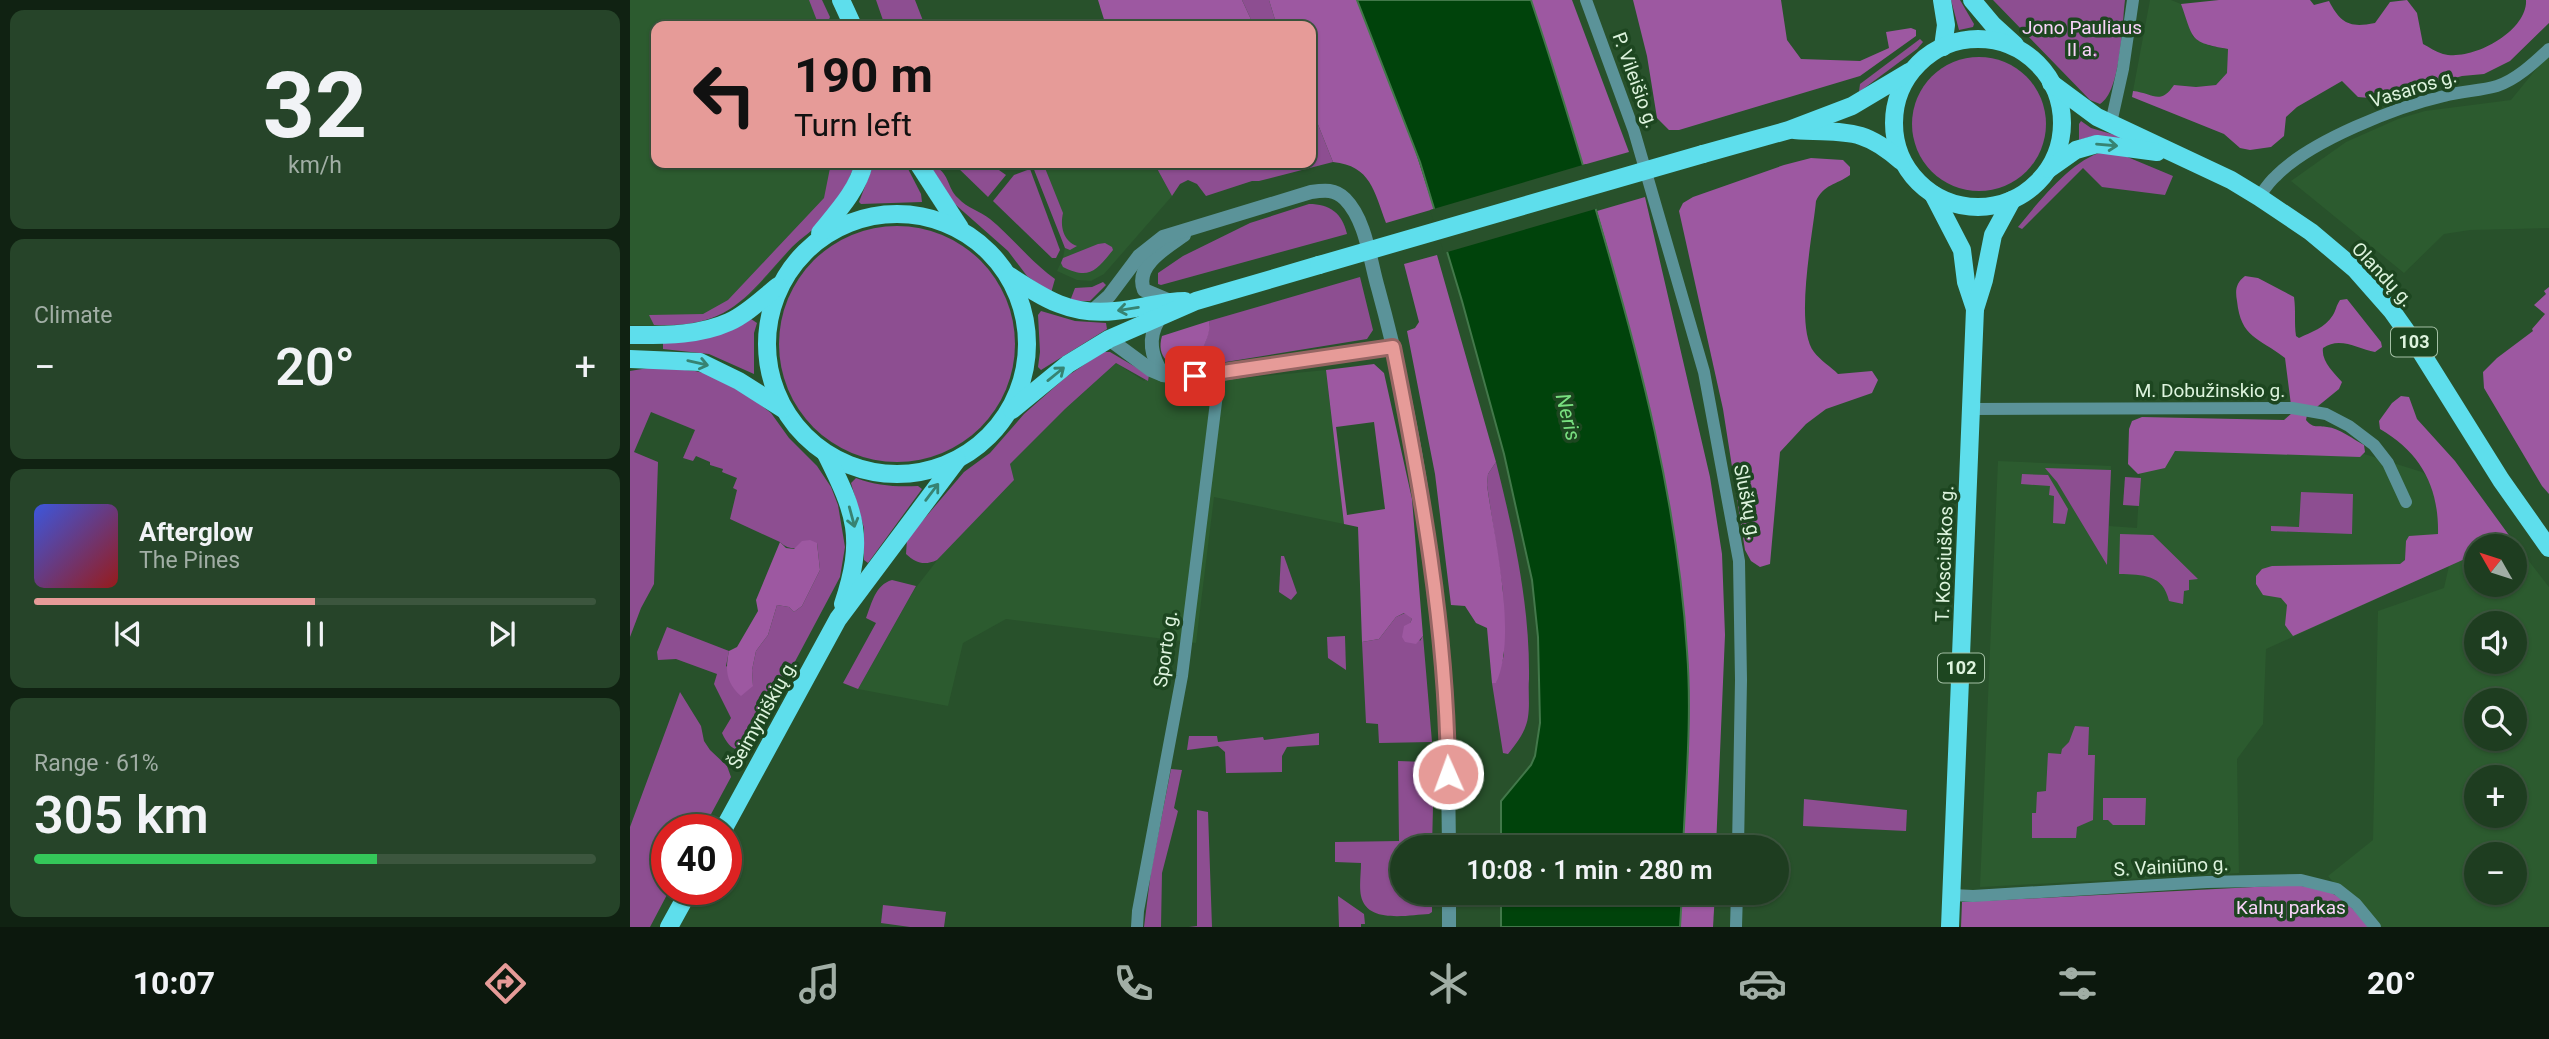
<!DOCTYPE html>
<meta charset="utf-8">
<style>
:root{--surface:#1e3d20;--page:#264429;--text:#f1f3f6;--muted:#a1aea5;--line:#3c563e;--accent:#e69b98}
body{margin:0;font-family:Roboto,sans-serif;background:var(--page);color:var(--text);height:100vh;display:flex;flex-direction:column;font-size:26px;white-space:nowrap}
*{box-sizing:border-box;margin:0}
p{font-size:23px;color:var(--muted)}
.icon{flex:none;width:38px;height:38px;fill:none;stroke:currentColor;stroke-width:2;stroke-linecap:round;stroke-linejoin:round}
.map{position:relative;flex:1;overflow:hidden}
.panel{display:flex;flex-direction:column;gap:10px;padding:10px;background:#102212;width:630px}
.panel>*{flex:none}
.top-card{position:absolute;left:21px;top:21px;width:665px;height:147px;border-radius:14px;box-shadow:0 2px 5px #0004,0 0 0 2px var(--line);background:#e69b98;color:#111;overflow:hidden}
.needle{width:46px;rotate:309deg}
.buttons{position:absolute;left:1834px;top:534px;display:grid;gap:14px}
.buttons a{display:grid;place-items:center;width:63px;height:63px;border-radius:50%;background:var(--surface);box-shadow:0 2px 5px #0004,0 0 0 2px var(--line);font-size:35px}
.speed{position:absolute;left:21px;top:814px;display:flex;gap:14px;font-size:35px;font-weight:700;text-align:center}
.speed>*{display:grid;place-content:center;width:91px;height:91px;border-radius:50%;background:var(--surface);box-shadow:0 2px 5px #0004,0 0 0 2px var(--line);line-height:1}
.speed .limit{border:10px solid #d22;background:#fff;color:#111}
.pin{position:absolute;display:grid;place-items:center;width:60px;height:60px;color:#fff;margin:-30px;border-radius:14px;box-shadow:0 4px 10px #0006}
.me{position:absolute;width:77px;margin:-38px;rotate:358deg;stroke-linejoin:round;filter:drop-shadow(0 0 5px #0008)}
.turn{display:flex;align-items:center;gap:24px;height:147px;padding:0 28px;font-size:32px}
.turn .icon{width:91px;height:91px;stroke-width:2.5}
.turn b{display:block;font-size:49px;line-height:60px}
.big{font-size:52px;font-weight:600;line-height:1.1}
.panel .card{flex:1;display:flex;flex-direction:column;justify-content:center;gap:10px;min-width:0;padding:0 24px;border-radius:14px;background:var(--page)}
.panel .dial{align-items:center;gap:0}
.dial b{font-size:91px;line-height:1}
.song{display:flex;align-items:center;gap:21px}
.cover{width:84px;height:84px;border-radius:10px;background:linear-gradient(135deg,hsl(230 70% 55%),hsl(0 70% 35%))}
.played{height:7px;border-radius:4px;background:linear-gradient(90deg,var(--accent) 50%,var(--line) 50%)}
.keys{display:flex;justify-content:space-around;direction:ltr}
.heat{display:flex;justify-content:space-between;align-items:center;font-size:38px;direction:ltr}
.charge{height:10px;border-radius:5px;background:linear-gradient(90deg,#34c759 61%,var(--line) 0)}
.trip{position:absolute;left:760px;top:835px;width:399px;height:70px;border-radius:35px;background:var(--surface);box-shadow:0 2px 5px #0004,0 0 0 2px var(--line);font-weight:600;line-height:70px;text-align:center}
.tabs{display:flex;height:112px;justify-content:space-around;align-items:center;background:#0c180d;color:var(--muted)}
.tabs .icon{width:49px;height:49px}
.tabs .current{color:var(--accent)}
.tabs b{font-size:32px;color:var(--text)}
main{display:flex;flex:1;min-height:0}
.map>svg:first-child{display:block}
.built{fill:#2c5b2f;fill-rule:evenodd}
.green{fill:#8d4e91}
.forest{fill:#9d58a1;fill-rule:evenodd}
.water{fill:#00430b;stroke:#42784a;stroke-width:2}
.pier{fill:#28512b}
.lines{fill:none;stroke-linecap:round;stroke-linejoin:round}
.minor{stroke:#5b9399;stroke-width:12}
.tertiary{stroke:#5b9399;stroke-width:14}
.primary{stroke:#5edeec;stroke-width:18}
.primary-bridge{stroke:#5edeec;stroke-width:18}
.oneway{stroke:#378372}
.route-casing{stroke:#966563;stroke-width:18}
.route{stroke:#e69b98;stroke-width:12}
.labels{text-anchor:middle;stroke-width:7;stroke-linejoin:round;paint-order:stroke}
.shield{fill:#1d4620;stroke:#a3bfa4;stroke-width:2}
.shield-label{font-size:18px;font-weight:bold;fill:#ddf3dd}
.park-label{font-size:19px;fill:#f9d4fa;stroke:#1d4620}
.street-label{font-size:19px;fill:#ddf3dd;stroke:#1d4620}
.water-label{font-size:21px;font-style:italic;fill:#78df7f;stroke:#1d4620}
</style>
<main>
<section class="panel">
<div class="card dial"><b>32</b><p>km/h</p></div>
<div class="card"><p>Climate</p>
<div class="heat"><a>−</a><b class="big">20°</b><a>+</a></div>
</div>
<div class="card">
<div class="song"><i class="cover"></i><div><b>Afterglow</b><p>The Pines</p></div></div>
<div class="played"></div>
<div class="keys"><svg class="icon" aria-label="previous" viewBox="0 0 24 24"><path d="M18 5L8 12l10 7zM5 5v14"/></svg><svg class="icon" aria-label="pause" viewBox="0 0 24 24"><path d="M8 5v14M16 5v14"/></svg><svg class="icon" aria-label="next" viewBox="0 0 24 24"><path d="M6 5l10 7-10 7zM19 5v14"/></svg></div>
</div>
<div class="card"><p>Range · 61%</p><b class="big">305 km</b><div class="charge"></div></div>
</section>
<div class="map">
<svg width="1919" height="927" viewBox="0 0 1919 927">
<rect width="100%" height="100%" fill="#28512b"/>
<g class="built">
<path d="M0,0H192L203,26H26V163H226L194,220L173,235L122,293L101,309L65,323L37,326L0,325Z"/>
<path d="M1520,0H1541L1551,4L1563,37L1580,46L1598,49L1597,73L1586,85L1566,87L1545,85L1537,95L1530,98L1503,91Z"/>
<path d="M1919,53V228L1840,230L1814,234L1774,273L1661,181L1716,142L1768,119L1795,111L1881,100Z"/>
<path d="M413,163H524L542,196L474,274L461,281L447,280L427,271L433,258L435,247L403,167Z"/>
<path d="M486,363L514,381L519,375L543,385L696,370L714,524L584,497L566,643L376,619L333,643L318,706L228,689L284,590L316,549L384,480L380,464L435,409Z"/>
<path d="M1512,437L1715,448L1792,472L1809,484L1821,565L1846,554V584H1885V546H1864L1881,538L1919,587V927H1743L1698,876L1743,840L1748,611L1814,588L1819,566L1636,649L1633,724L1607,759L1609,873L1350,887L1368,461L1481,466L1479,526L1507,528ZM1846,623H1885V662H1846ZM1846,700H1885V738H1846ZM1846,777H1885V816H1846ZM1846,854H1885V892H1846Z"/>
</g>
<g class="green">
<path d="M179,0H192L200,17L196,26H189Z"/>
<path d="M246,0H285L295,26H255Z"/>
<path d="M612,0H639L647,26H624Z"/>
<path d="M1321,0H1330L1344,24L1343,27L1329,30Z"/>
<path d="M1363,0H1495C1492,24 1491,92 1470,104L1460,100Z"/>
<path d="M1290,39L1293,42L1287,49L1229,92L1230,84Z"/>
<circle cx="1349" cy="124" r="67"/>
<path d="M681,107L703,162L629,181H622L576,196L567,184L558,180L550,184L542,196L524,163H681Z"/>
<path d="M1451,121L1461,128L1509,142L1463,136L1449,140V124Z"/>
<path d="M1473,152L1495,156L1543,176L1535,195L1472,187L1453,168L1392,229L1388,227C1408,203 1442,159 1473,152Z"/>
<path d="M201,163H226C217,181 209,205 194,219C184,230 172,237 162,247C115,298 100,328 24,325L19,315L73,314L98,300L194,198Z"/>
<path d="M244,163H275L291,194L292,202L231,204L229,202Z"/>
<path d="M323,163H359L376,175L358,197Z"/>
<path d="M413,163L433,213C430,226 433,241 447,246L440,250L435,248L403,167Z"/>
<path d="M302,166C320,171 316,187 328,198C337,208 350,211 360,219C383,238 401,262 425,279L421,293L397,276L378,251L318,198L299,169Z"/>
<path d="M400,169L430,250L426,258H422L363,201L384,175Z"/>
<path d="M679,204C700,204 712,213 717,234L531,285L528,284V273L553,256L620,223Z"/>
<circle cx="267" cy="344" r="118"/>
<path d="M475,243L482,247L483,250C466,271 459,280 433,267L431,263L433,258L468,244Z"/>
<path d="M730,277L743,330L737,339L565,367C569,351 581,338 579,321Z"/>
<path d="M473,282L476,285L460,301H440L445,288L462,287Z"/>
<path d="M411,311L445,321L476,323L477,329L411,370L408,367L410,352L408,315Z"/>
<path d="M121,319L127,323L124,333V374L79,354L33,349V343C67,340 91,339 121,319Z"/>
<path d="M473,352H480L519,375L518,381L486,363L435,409L380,464L384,480L307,560C294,566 286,563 276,554L277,539L334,472L360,453L394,414L436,377Z"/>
<path d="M24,367L65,371L78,374L91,379L127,402L141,413L159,438L187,466L201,487L208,505L215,547L210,577L120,746C105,755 98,746 92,733L101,718L84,684L87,674L46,659L28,660L27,652L37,627L99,651L96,666L123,686L122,670L126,651L138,635L147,605L159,607L164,612L172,606L190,570L187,543C174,547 161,553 150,542L100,519L107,490L103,488L107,478L92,472L93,469L80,465V462L66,456L63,461L53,458L65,430L21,412L4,452L28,462L24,584L11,608L0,637V371Z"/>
<path d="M866,462C884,534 900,605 899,679C898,691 900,705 898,717C896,731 887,743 878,754L873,753L862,683L866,682L874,655L873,591L857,485L858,474Z"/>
<path d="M1415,468L1481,470L1477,565L1427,482Z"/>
<path d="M1392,474L1418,475L1438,509L1435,524L1423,523L1424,496L1419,495L1420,486L1391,484Z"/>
<path d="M1495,477L1511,478L1509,506L1493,505Z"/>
<path d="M226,478C247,486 266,487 288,486L292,489L238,563L234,560V528L221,483Z"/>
<path d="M1671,492L1723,494L1722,534L1641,531V526L1669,527Z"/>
<path d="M1490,534L1523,535L1568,579L1559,580V590L1554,591L1553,604L1539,601C1533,574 1513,575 1489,574Z"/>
<path d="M651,556H654L667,593L661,600L649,592Z"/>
<path d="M262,580L286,586L228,689L213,683L246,623L236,618C242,603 245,585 262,580Z"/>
<path d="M775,613L782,619L780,623L790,641L793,636L802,742L749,743L748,724L736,723L732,642L749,639L766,617Z"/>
<path d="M715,636L716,670L698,658L697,637Z"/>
<path d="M50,692L71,726L74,741L80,750L97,766L101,777L73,829L37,830V889H40L20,927H0V827Z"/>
<path d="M1445,726L1459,727L1458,755H1465L1463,820L1447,827L1446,838H1402V813H1406L1407,792L1416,791L1418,753L1431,754L1432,749L1439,742Z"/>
<path d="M689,733V745L657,747L652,756V772L596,773L595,752L588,746L557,750L559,736H587L588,742L633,737L634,740Z"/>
<path d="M768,761L796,762L804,767L802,847H772V892L802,893V912L799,914C778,915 737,924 731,896C729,886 731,873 731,863L705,862V842L769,841Z"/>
<path d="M541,769L552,770L544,808L548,811L532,873L531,927H514L521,871Z"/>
<path d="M1473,798H1516L1515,825H1483L1478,820H1473Z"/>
<path d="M1174,799L1277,810L1276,831L1173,826Z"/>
<path d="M567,810L578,812L582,927H559L567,926Z"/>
<path d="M708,896L734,914L735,924H731V927H709Z"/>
<path d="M253,905L316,912L314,927H280L251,923Z"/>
</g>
<g class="forest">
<path d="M468,0H612L624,26H476Z"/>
<path d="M639,0H727L774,116L804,209L756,223C744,191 741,166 703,162L681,107V26H647Z"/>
<path d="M901,0H942L999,152L953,165Z"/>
<path d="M1003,0H1151L1157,40L1171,59L1230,61L1259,48L1256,32L1281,28L1286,30V36L1230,76L1049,130H1039L1027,118L1017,56Z"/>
<path d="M1589,0H1680L1684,5L1699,1C1711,24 1720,28 1745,23L1760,2L1777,0L1787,13L1793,44C1799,47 1806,52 1813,54C1842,62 1898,31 1896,0H1919V23L1880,61L1854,74L1832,76L1752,99L1728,97L1712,81L1667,107L1656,117L1654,136L1641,147L1620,150L1610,148L1594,134L1502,97L1503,91C1523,93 1530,106 1544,85L1566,87L1586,85L1597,73L1598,49C1559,42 1564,40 1551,4Z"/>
<path d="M1181,158L1213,160L1220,167V175C1206,185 1194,184 1186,201C1183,234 1164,326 1184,352C1190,360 1201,367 1208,374L1242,371L1248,380L1242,393L1196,409L1176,424L1150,452L1140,564L1130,567L1121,561L1115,550L1093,409L1049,211L1053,203L1063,197L1154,165Z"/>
<path d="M1015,197L1080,477L1092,554L1095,635L1086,847H1053C1056,782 1063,716 1057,651C1045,501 1009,356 967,211Z"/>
<path d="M807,255L866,462L858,474L857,485C864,537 888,636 866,683H862L857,628L846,623L835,606L821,605L805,474L777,331L785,328L789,322L774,264Z"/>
<path d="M1615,276L1628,278L1664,297C1666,311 1664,323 1666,336L1669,338C1681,332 1695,328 1703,315C1706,310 1706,306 1710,300L1717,299L1751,342L1752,347L1745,352C1728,349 1710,336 1693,348C1691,361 1704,373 1712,382L1709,389L1677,415L1676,420C1683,429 1688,425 1697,427C1709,428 1724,440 1734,445L1735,452L1730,457L1545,451L1535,468L1508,474L1498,464L1499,429L1502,421L1512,417L1654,420L1662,413L1655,358C1628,337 1611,338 1607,301C1605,290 1606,283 1615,276Z"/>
<path d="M1919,287V494L1912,486L1854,388L1853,372L1867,358L1903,331L1902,329L1915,314L1904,305L1916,294L1914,291Z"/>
<path d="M579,321C582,338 569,351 565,367C544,370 525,360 532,336Z"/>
<path d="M744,364L754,373L782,499L793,636L786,644L775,642L772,637L774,626L780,623L782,619L774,613L766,617L749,639L732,642L728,527L714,524L696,370ZM744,422L755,509L717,515L706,427Z"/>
<path d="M1771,396L1779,397L1787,419L1825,461L1881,538L1864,546H1846V554L1663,636L1655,625L1657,605L1651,598L1633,595L1626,584V576L1632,569L1642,566L1770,564L1775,560L1776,541L1779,536L1808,534C1809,487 1791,453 1750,429L1749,421L1762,403Z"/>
<path d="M180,540L187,543L190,570L172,606L164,612L159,607L147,605L138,635L126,651L122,670L123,686L111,696C96,683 95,670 99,651L107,647L128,611L126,600L150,542L156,548L164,549L172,541Z"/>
<path d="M1661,885C1705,888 1711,896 1740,927H1331L1332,902Z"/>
<path d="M1052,893H1085L1083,927H1050Z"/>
</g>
<g class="water">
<path d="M727,0H901C925,72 947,144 968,217C1010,359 1048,504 1057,651C1062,716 1056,782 1053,847H871V801L901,765L905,756L910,723L908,637L902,580L874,454L832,301L790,162Z"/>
<path d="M871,893H1052L1050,927H871Z"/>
</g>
<path class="pier" d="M956,164L969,208L814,253L800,210Z"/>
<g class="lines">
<g class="minor">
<path d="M956,0L1004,131L1074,372L1109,561L1111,680L1108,847"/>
<path d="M1481,123L1493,69L1503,0"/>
<path d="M1629,197C1634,190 1639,182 1646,176C1680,141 1766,107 1814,96C1831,91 1850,91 1867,86C1886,80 1904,63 1919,49"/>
<path d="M1341,409L1662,408L1696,414L1719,426L1744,445L1758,463L1776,502"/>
<path d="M1322,895L1343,896L1577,882L1671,880L1707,889L1726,904L1745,927"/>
<path d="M507,927L508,911L552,676L587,394L584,375"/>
<path d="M1106,927L1107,892"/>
</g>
<g class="tertiary">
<path d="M540,301L514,290C504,266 537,247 554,235"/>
<path d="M460,313L479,296L509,256L533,237L681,192C695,190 705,189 715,199C736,220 740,261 748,288C798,470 818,659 819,847"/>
<path d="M529,319C517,339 521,356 533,375"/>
<path d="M479,339L521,370L533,375L546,377L584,375L763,347"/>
<path d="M819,892V927"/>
</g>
<g class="primary">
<path d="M211,0L223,26"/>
<path d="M1312,0L1316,25L1313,47"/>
<path d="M1342,0L1363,25L1385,45"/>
<circle cx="1348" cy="123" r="84"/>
<path d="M1421,83L1467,117L1601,180L1629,197L1681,232L1725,269L1762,311L1791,352L1871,480L1919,548"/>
<path d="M1164,130C1214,134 1230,125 1271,161"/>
<path d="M1073,154L1159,130L1222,106L1279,72"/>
<path d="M288,163L330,228"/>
<path d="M1419,169L1446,150L1467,144L1527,152"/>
<path d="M1303,194L1332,250L1336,282L1345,309"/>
<circle cx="267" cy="344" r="130"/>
<path d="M190,233C207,212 228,190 234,163"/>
<path d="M380,276C415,299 441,316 485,311C509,309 532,301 555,301"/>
<path d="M0,335C33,335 68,336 99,322C117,314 133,298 148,286"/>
<path d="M0,359L70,362L109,381L153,409"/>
<path d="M382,410L438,364L479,339L566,301L689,265"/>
<path d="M196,454C226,514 235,538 213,604"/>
<path d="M93,830L208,619L327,460"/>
<path d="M39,927L60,889"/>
<path d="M1320,927L1345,309L1354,280L1363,235L1382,200"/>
</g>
<path class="primary-bridge" d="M689,265L1073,154"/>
</g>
<defs><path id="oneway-shaft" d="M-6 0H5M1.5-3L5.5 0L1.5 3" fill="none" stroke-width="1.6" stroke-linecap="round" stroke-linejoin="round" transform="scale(1.75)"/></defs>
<g class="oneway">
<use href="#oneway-shaft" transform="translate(1477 145) rotate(5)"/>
<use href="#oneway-shaft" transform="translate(498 309) rotate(171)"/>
<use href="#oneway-shaft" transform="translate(68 363) rotate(13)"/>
<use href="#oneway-shaft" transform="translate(426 374) rotate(-39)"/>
<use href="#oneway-shaft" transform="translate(302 492) rotate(-53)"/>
<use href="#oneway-shaft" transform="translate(222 517) rotate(75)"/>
</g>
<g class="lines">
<g class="route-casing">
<path id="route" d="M565,376L763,347C791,487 817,630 818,774"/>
</g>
<use href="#route" class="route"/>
</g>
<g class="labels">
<g class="shield">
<rect x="1761" y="327.5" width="46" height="29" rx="5"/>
<rect x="1308" y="653.5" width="46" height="29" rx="5"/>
</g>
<g class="shield-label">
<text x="1784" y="348">103</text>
<text x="1331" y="674">102</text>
</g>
<g class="park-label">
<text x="1452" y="34">Jono Pauliaus<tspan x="1452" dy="22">II a.</tspan></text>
<text x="1661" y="914">Kalnų parkas</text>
</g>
<g class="street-label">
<text transform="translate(1006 80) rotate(70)" y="7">P. Vileišio g.</text>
<text transform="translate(1783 88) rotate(-17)" y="7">Vasaros g.</text>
<text transform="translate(1753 274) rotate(47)" y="7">Olandų g.</text>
<text x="1580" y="397">M. Dobužinskio g.</text>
<text transform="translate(1118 502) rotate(79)" y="7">Sluškų g.</text>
<text transform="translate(1314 554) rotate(-88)" y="7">T. Kosciuškos g.</text>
<text transform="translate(535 649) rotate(-82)" y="7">Sporto g.</text>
<text transform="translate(132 714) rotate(-61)" y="7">Šeimyniškių g.</text>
<text transform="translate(1541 866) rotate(-3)" y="7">S. Vainiūno g.</text>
</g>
<g class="water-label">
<text transform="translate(938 417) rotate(76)" y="7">Neris</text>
</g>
</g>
</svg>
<div class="buttons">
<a><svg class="needle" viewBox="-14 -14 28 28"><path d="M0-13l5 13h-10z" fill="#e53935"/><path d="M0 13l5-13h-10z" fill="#a1aea5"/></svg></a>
<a><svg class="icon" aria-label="sound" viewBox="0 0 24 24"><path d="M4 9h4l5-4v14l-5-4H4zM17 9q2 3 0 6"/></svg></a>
<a><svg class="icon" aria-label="search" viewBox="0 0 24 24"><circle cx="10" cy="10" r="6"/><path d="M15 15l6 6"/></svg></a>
<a>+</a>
<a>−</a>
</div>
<div class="speed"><div class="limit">40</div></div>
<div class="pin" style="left:565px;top:376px;background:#d93025"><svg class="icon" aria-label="arrive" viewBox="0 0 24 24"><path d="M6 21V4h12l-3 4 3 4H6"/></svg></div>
<svg class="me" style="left:818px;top:774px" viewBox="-20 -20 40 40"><circle r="17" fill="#e69b98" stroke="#fff" stroke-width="3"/><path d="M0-11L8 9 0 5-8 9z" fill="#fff"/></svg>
<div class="trip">10:08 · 1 min · 280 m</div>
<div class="top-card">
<div class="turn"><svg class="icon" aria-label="left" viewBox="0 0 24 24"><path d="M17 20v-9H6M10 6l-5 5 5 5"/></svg><div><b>190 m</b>Turn left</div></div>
</div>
</div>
</main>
<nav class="tabs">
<b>10:07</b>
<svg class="icon current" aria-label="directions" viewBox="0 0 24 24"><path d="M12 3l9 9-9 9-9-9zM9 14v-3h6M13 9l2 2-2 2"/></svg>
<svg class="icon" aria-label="music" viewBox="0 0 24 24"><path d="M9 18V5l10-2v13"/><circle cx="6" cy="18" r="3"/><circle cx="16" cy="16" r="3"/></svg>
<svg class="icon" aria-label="phone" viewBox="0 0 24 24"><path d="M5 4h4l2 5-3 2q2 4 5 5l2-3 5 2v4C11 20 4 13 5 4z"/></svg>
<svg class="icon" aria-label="climate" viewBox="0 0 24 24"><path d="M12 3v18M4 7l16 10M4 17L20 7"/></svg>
<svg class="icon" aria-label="car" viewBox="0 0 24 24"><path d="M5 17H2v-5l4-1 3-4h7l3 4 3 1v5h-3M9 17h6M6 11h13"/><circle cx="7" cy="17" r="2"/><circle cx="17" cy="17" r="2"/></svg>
<svg class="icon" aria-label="filters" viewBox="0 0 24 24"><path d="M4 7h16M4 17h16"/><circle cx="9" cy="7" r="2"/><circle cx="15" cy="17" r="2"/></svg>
<b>20°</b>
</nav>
